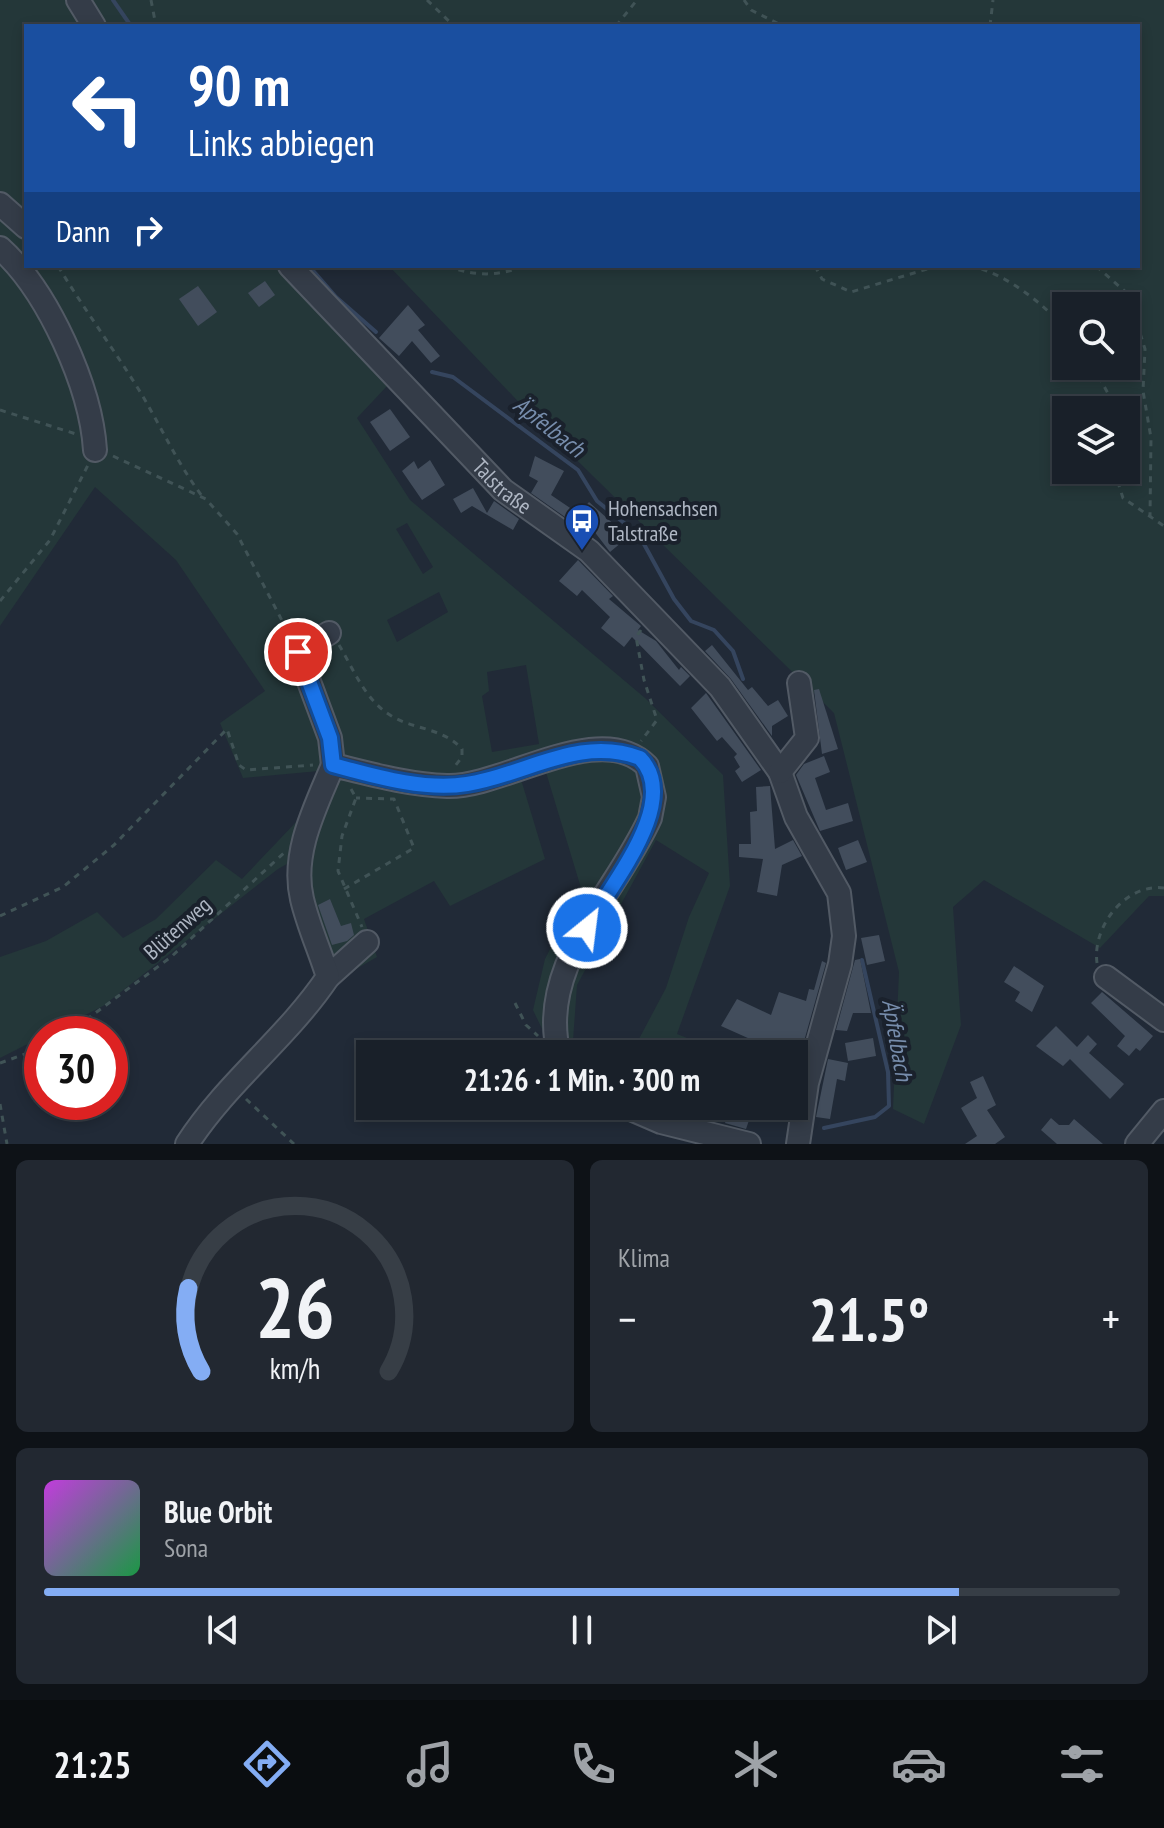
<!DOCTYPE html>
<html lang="de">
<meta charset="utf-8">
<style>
:root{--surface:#192029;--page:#222831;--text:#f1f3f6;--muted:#9fa3a8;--line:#373e46;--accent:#84adf4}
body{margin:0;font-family:"PT Sans Narrow",sans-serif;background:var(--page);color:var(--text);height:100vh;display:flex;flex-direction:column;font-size:30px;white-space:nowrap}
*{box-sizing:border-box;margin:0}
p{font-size:26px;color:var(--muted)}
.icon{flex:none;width:44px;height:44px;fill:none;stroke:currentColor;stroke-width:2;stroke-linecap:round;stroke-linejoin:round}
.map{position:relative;height:1144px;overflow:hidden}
.details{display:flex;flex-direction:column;gap:16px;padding:16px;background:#0e1217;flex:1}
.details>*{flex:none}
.hud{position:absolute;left:24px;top:24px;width:1116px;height:244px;border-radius:0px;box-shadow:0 4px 12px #0003,0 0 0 2px var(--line);background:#1a4fa0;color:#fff;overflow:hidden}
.buttons{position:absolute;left:1052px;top:292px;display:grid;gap:16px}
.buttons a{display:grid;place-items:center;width:88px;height:88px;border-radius:0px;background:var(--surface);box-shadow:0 4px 12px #0003,0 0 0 2px var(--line);font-size:40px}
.speed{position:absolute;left:24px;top:1016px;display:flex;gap:16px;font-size:40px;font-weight:700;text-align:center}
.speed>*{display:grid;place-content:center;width:104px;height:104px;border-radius:50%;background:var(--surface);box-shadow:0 4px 12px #0003,0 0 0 2px var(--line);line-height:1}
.speed .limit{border:12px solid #d22;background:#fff;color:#111}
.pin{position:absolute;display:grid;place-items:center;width:68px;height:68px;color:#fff;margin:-34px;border:4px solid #fff;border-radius:50%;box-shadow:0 2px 8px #0007}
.me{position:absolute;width:88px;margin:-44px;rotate:29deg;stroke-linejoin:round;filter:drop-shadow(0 0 6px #0008)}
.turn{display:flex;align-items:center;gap:28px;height:168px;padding:0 32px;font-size:36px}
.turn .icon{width:104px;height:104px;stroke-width:2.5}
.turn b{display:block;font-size:56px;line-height:68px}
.then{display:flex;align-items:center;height:76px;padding:0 32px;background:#0003;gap:16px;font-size:30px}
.big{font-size:60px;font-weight:700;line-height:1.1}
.details .widget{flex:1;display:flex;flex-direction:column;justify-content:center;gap:12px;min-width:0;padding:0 28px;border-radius:12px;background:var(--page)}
.details .dial{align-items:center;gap:0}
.dial svg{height:208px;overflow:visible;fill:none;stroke:var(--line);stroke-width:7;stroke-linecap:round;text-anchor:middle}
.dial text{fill:var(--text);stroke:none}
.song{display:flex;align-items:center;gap:24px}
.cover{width:96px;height:96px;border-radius:12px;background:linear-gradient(135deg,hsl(290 70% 55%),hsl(140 70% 35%))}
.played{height:8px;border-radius:4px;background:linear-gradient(90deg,var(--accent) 85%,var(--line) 85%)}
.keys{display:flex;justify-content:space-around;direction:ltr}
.heat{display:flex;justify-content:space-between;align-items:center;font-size:44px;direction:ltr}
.details .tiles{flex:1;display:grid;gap:16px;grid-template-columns:1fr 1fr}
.widget:last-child{grid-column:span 2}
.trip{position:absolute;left:356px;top:1040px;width:452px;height:80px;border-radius:0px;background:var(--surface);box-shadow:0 4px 12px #0003,0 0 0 2px var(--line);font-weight:700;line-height:80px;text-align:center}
.tabs{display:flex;height:128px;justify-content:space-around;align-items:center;background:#0a0d10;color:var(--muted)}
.tabs .icon{width:56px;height:56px}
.tabs .on{color:var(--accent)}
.tabs b{font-size:36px;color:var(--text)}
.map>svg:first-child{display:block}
.green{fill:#243739;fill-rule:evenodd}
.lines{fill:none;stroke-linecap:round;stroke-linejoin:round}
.stream{stroke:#35455e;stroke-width:4}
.building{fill:#424d5c}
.minor-casing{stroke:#525a65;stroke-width:26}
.path{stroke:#405356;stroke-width:3;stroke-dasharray:6 6;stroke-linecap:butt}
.minor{stroke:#343c48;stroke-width:22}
.route-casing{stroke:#114b97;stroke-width:20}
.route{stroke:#1a73e8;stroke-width:14}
.labels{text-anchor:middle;stroke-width:8;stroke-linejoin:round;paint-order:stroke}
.street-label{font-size:22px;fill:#afb7c4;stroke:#1a212c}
.poi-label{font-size:22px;fill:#afb7c4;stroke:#1a212c;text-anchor:start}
.water-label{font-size:24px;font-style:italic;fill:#778dac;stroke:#1a212c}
</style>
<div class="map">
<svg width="1164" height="1144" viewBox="0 0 1164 1144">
<rect width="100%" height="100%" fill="#212a37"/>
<path class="green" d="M0,0H1164V896H1149L1100,948L984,880L953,907L961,1025L924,1124L893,1109L899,972L834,713L533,417L389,266H1138V26H26V266H284L388,385L357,418L410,500L645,698L723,775L730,886L677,1034L692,1040L687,1054H631L666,988L689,917L709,873L656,840L577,985L573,1041L592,1054H554L533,1010L545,959L581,888L545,769L520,776L545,859L450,906L434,881L364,919L377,957L337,980L306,899L308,852L278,869L103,1006L0,1058V957L46,941L97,912L123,938L156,919L216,860L242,879L298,820L319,771L243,778L220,723L265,691L176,560L95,487L0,626ZM1066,306H1126V366H1066ZM1066,410H1126V470H1066ZM407,523L433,567L423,574L396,529ZM439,592L448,612L397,642L387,620ZM526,665L539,744L492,752L482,696L489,691L487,672Z"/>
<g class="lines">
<g class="stream">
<path d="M113,0L131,26"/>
<path d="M309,266L336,297L376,332"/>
<path d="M432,372L453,377L578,470L597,501L639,535L674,599L691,621L714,630L733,651L743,679"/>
<path d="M824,1128L875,1117L889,1106L888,1072L862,960"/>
</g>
</g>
<g class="building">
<path d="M265,281L275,295L259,307L248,293Z"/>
<path d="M198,286L217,312L198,326L179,299Z"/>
<path d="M408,305L425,325L418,330L440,356L431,363L412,341L399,356L379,338Z"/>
<path d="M390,409L410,437L390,451L370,422Z"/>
<path d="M535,456L564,471L551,495L579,514L589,502L628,537L610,552L587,522L582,529L531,493L538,481L529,476Z"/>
<path d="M430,460L445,485L422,500L402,471L414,461L418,469Z"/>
<path d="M473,488L487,513L494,501L519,519L513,530L472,506L461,513L453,499Z"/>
<path d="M578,560L613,596L609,599L641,626L638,630L656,641L679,670L681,667L690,676L680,686L632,637L624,647L601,628L610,617L582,590L577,596L559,581Z"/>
<path d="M712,645L748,690L752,687L768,706L778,700L788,716L772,726V736L731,679L705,651Z"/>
<path d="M819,689L838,749L822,754L814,690Z"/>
<path d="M706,693L761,770L742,782L735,771L740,767L734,757L737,754L722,737L717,741L691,708Z"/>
<path d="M824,756L830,772L815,778L826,810L848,803L853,821L820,831L796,775L804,764Z"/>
<path d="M770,786L775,849L793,840L802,856L782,865L777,896L757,892L763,859L739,857V844H751L750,812L757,811L756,787Z"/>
<path d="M858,840L867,862L846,870L838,848Z"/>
<path d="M330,899L341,926L351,923L354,935L347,941L332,945L318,905Z"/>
<path d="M879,935L885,961L867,965L861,938Z"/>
<path d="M860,959L871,1013H853L847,1031L836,1030L855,960Z"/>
<path d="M822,961L826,963L801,1052L779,1046L777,1051L721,1026L737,999L771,1015L779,992L806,1001L809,989L814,990Z"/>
<path d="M1014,966L1044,986L1032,1012L1015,1001L1020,992L1004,982Z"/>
<path d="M1102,992L1153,1036L1140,1051L1136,1048L1129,1056L1117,1046L1125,1036L1091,1003Z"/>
<path d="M1056,1026L1077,1047L1088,1035L1097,1044L1089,1053L1124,1084L1110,1099L1070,1059L1063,1066L1036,1046Z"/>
<path d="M873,1038L876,1056L848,1061L845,1043Z"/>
<path d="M828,1059L848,1063L845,1081L837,1079L830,1119L816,1117Z"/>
<path d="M983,1076L996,1105L987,1110L1005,1137L995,1144H965L977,1136L961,1108L977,1098L970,1082Z"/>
<path d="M731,1106H754L746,1129L725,1123Z"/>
<path d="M1051,1118L1059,1125H1069L1074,1119L1103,1144H1057L1041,1130Z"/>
</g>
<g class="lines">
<g class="minor-casing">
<g id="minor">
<path d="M78,0L94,26"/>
<path d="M0,204L26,227"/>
<path d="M0,248C48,291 91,387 95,450"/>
<path id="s1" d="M290,266L503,490L589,551L720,687L780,772L796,817L839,893L844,936L840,964L807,1083L798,1144"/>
<path d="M329,633L298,652L330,738L333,765"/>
<path d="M780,772L807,738L799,683"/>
<path d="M328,977L367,942"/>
<path d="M1106,977L1164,1020"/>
<path d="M624,1106L661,1122L749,1144"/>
<path d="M187,1144C227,1082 287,1038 328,977C320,951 308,925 302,899C291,853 316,806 333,765C370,774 409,785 447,786C503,788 600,718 647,766L654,797L650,818C617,892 536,966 559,1054"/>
<path d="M1137,1144L1164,1111"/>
</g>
</g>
<g class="path">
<path d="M151,0L156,26"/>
<path d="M427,0L454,26"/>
<path d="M744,0L751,10L783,26"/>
<path d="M616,26L637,0"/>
<path d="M990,26L993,0"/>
<path d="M58,266C84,309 113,348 139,390C161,426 177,463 202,496"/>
<path d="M447,266C474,276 497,277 524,266"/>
<path d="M815,266L822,279L851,292L937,266"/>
<path d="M970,266C1006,273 1041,303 1066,328"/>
<path d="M1096,266L1128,294L1145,349L1143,391L1151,438L1150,516"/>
<path d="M1093,366L1111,399L1113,410"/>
<path d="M0,410L76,434"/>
<path d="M113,456L206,499L237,534L290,636"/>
<path d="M1114,470L1123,498L1164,526"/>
<path d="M0,601L50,540L88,465"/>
<path d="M641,630L636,637L644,680L657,720L641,741"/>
<path d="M339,645C353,668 365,700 390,715C413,730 442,727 462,749V757L455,766"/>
<path d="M351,789L356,798L342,836L338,871L362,927"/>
<path d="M344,889L414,848L394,799L356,798"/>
<path d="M0,916L63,887L114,845L227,729L239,765L246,770L313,765"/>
<path d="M1097,963C1092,926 1126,883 1164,888"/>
<path d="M515,1003L526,1025L538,1036"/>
<path d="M67,1034L171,957L285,852"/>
<path d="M0,1063L42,1048"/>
<path d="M246,1099L294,1144"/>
<path d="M0,1104L7,1144"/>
</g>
<use href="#minor" class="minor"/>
</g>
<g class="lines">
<g class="route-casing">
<path id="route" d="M298,652L330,738L333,765C374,776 424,791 467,784C526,775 579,735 640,758C683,802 608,887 587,928"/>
</g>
<use href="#route" class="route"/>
</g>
<defs>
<g id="bus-pin" transform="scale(1.8)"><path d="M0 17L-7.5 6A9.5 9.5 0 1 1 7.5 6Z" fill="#1a4fb4" stroke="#1a212c"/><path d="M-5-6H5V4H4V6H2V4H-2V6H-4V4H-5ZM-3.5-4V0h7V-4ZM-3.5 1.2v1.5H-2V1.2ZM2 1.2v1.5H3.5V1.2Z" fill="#fff"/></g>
</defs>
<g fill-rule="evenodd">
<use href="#bus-pin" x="582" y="521"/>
</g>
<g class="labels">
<g class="street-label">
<text dy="8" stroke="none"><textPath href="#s1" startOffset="306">Talstraße</textPath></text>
<text transform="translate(177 928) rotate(-42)" y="8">Blütenweg</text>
</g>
<g class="poi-label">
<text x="608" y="516">Hohensachsen<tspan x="608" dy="25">Talstraße</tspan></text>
</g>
<g class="water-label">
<text transform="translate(549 427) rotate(38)" y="8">Äpfelbach</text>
<text transform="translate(897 1040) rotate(80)" y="8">Äpfelbach</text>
</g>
</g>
</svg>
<div class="buttons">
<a><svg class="icon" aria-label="search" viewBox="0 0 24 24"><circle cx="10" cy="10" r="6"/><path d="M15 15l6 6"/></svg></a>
<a><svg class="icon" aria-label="layers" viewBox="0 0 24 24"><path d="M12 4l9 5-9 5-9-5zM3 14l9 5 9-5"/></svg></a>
</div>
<div class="speed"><div class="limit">30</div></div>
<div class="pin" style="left:298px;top:652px;background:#d93025"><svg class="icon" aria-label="arrive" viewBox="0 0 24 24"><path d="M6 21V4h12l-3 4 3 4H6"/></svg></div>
<svg class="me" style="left:587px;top:928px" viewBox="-20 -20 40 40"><circle r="17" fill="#1a73e8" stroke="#fff" stroke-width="3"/><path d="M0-11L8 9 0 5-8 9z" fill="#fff"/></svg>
<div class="trip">21:26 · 1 Min. · 300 m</div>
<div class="hud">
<div class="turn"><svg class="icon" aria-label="left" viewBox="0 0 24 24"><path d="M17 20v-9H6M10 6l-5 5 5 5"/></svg><div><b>90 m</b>Links abbiegen</div></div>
<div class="then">Dann<svg class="icon" aria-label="right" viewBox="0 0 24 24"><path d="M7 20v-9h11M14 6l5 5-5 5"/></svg></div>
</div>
</div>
<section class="details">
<div class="tiles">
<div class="widget dial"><svg viewBox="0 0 100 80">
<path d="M14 69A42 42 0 1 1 86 69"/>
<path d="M14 69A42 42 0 0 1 9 37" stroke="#84adf4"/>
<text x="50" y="56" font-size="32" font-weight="700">26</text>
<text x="50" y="72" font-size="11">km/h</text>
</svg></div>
<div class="widget"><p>Klima</p>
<div class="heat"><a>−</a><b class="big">21.5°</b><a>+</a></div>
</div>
<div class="widget">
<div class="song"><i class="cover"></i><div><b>Blue Orbit</b><p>Sona</p></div></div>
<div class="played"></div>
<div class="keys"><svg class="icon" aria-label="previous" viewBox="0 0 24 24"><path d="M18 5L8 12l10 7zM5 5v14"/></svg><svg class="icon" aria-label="pause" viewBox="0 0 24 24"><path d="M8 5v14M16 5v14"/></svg><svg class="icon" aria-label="next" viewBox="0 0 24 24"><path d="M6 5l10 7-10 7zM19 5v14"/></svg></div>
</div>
</div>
</section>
<nav class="tabs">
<b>21:25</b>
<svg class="icon on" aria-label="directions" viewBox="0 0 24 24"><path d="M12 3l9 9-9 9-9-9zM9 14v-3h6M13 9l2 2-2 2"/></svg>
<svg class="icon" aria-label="music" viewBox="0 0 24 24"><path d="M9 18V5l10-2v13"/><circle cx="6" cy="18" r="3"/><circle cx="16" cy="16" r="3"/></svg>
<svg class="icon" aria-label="phone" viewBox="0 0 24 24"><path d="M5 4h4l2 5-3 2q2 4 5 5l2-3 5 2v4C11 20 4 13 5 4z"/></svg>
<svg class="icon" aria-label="climate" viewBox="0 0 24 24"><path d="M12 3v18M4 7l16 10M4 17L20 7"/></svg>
<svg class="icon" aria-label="car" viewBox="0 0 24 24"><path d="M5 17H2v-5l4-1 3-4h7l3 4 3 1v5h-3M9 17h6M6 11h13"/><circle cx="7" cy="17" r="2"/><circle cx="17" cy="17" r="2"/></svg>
<svg class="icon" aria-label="filters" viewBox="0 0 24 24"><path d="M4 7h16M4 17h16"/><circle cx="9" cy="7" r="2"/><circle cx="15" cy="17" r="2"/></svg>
</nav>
